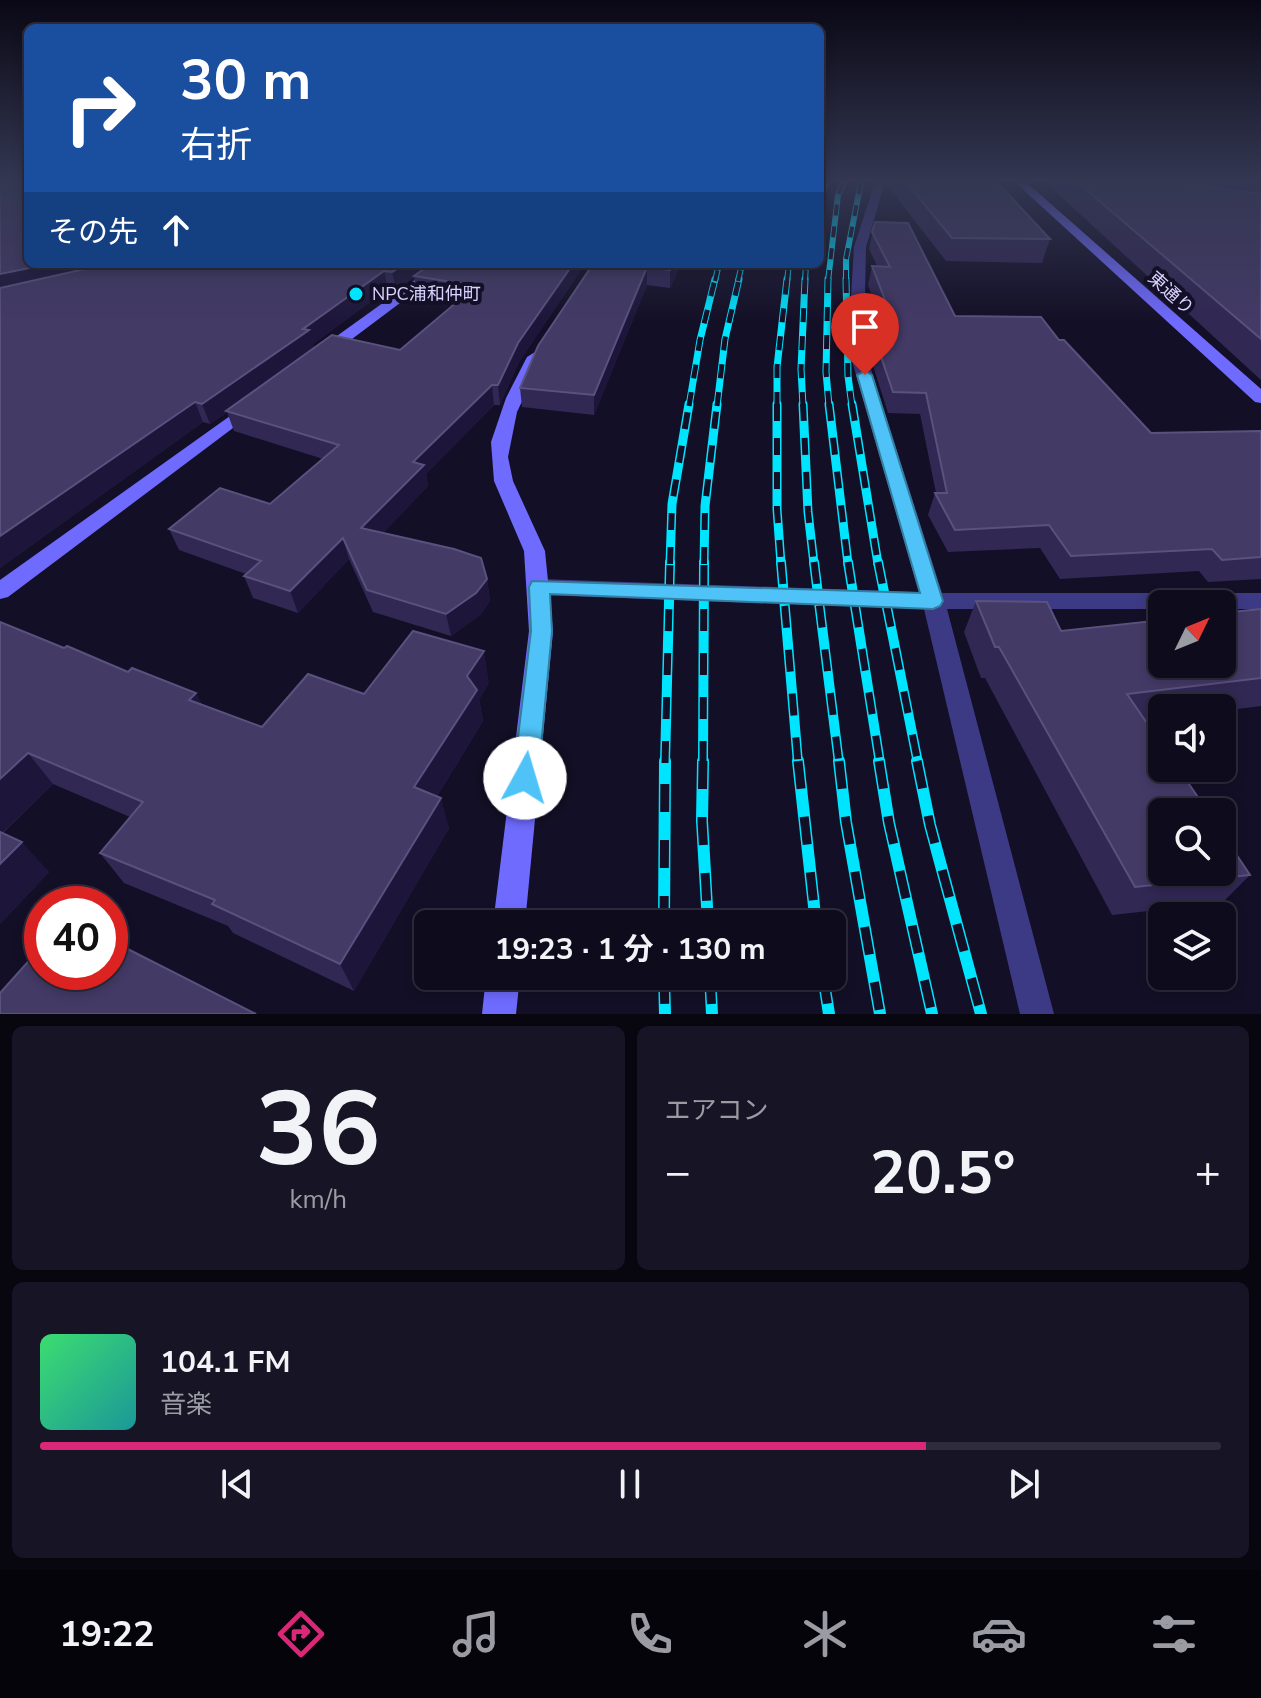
<!DOCTYPE html>
<html lang="ja">
<meta charset="utf-8">
<style>
:root{--surface:#0e0b1c;--page:#171425;--text:#f1f3f6;--muted:#9b9ba3;--line:#2e2b3b;--accent:#db2777}
body{margin:0;font-family:"Nunito Sans","Noto Sans JP",sans-serif;background:var(--page);color:var(--text);height:100vh;display:flex;flex-direction:column;font-size:30px;white-space:nowrap}
*{box-sizing:border-box;margin:0}
p{font-size:26px;color:var(--muted)}
.icon{flex:none;width:44px;height:44px;fill:none;stroke:currentColor;stroke-width:2;stroke-linecap:round;stroke-linejoin:round}
.map{position:relative;height:1014px;overflow:hidden}
.panel{display:flex;flex-direction:column;gap:12px;padding:12px;background:#08060f;flex:1}
.panel>*{flex:none}
.banner{position:absolute;left:24px;top:24px;width:800px;height:244px;border-radius:12px;box-shadow:0 4px 12px #0003,0 0 0 2px var(--line);background:#1a4fa0;color:#fff;overflow:hidden}
.needle{width:52px;rotate:47deg}
.buttons{position:absolute;left:1148px;top:590px;display:grid;gap:16px}
.buttons a{display:grid;place-items:center;width:88px;height:88px;border-radius:12px;background:var(--surface);box-shadow:0 4px 12px #0003,0 0 0 2px var(--line);font-size:40px}
.speed{position:absolute;left:24px;top:886px;display:flex;gap:16px;font-size:40px;font-weight:700;text-align:center}
.speed>*{display:grid;place-content:center;width:104px;height:104px;border-radius:50%;background:var(--surface);box-shadow:0 4px 12px #0003,0 0 0 2px var(--line);line-height:1}
.speed .limit{border:12px solid #d22;background:#fff;color:#111}
.pin{position:absolute;display:grid;place-items:center;width:68px;height:68px;color:#fff;margin:-82px -34px;border-radius:50% 50% 50% 0;rotate:-45deg;box-shadow:0 0 8px #0007}
.pin .icon{rotate:45deg}
.me{position:absolute;width:88px;margin:-44px;rotate:6deg;stroke-linejoin:round;filter:drop-shadow(0 0 6px #0008)}
.turn{display:flex;align-items:center;gap:28px;height:168px;padding:0 24px;font-size:36px}
.turn .icon{width:104px;height:104px;stroke-width:2.5}
.turn b{display:block;font-size:56px;line-height:68px}
.then{display:flex;align-items:center;height:76px;padding:0 24px;background:#0003;gap:16px;font-size:30px}
.big{font-size:60px;font-weight:700;line-height:1.1}
.panel .tile{flex:1;display:flex;flex-direction:column;justify-content:center;gap:12px;min-width:0;padding:0 28px;border-radius:12px;background:var(--page)}
.panel .dial{align-items:center;gap:0}
.dial b{font-size:104px;line-height:1}
.song{display:flex;align-items:center;gap:24px}
.cover{width:96px;height:96px;border-radius:12px;background:linear-gradient(135deg,hsl(140 70% 55%),hsl(180 70% 35%))}
.played{height:8px;border-radius:4px;background:linear-gradient(90deg,var(--accent) 75%,var(--line) 75%)}
.keys{display:flex;justify-content:space-around;direction:ltr}
.heat{display:flex;justify-content:space-between;align-items:center;font-size:44px;direction:ltr}
.panel .tiles{flex:1;display:grid;gap:12px;grid-template-columns:1fr 1fr}
.tile:last-child{grid-column:span 2}
.trip{position:absolute;left:414px;top:910px;width:432px;height:80px;border-radius:12px;background:var(--surface);box-shadow:0 4px 12px #0003,0 0 0 2px var(--line);font-weight:700;line-height:80px;text-align:center}
.menu{display:flex;height:128px;justify-content:space-around;align-items:center;background:#06040b;color:var(--muted)}
.menu .icon{width:56px;height:56px}
.menu .on{color:var(--accent)}
.menu b{font-size:36px;color:var(--text)}
.map>svg:first-child{display:block}
.lines{fill:none;stroke-linecap:round;stroke-linejoin:round}
.street{fill:#3d3a85;fill-rule:evenodd}
.secondary{fill:#6f6bff;fill-rule:evenodd}
.rail-far4-casing{stroke:#00e5ff;stroke-width:6}
.rail-far3-casing{stroke:#00e5ff;stroke-width:7}
.rail-far2-casing{stroke:#00e5ff;stroke-width:9}
.rail-far1-casing{stroke:#00e5ff;stroke-width:10}
.rail-casing{stroke:#00e5ff;stroke-width:12}
.rail-far4{stroke:#130f26;stroke-width:4;stroke-dasharray:11;stroke-linecap:butt}
.rail-far3{stroke:#130f26;stroke-width:5;stroke-dasharray:14;stroke-linecap:butt}
.rail-far2{stroke:#130f26;stroke-width:6;stroke-dasharray:17;stroke-linecap:butt}
.rail-far1{stroke:#130f26;stroke-width:7;stroke-dasharray:22;stroke-linecap:butt}
.rail{stroke:#130f26;stroke-width:9;stroke-dasharray:28;stroke-linecap:butt}
.wall{fill:#312854;fill-rule:evenodd}
.shaded-wall{fill:#1d163a}
.building{fill:#433a66;stroke:#5a527e;stroke-width:2}
.route{fill:#4fc3f7;stroke:#337fa1;stroke-width:2}
.poi-dot{fill:#00e5ff;stroke:#130f26;stroke-width:3}
.labels{text-anchor:middle;stroke-width:8;stroke-linejoin:round;paint-order:stroke}
.far-street-label{font-size:18px;fill:#d9d4ff;stroke:#130f26}
.far-poi-label{font-size:18px;fill:#d9d4ff;stroke:#130f26;text-anchor:start}
</style>
<div class="map">
<svg width="1261" height="1014" viewBox="0 0 1261 1014">
<rect width="100%" height="100%" fill="#130f26"/>
<g class="lines">
<path class="street" d="M875,182H885L866,247L864,347L942,593H1261V609H1222V604H1162V609H947L1054,1014H1020L924,609L540,595L532,593L529,587L532,581L540,579L919,592L848,347L854,247Z"/>
<g class="secondary">
<path d="M1015,182H1026L1261,389V403L1255,402Z"/>
<path d="M437,264H452L328,357H316V351Z"/>
<path d="M535,352L543,357L517,412L508,457L513,481L545,551L553,631L525,924H493L529,631L524,551L494,481L491,442L506,398L527,357Z"/>
<path d="M251,401L260,406L257,410L8,597L0,599V580Z"/>
<path d="M486,976H520L516,1014H482Z"/>
</g>
<g class="rail-far4-casing">
<g id="rail-far4">
<path d="M820,199L826,182"/>
<path d="M715,281L719,264"/>
<path d="M738,281L742,264"/>
<path d="M787,281L789,264"/>
<path d="M805,281L806,264"/>
<path d="M828,281L838,195L844,182"/>
<path d="M846,281V259L861,182"/>
</g>
</g>
<g class="rail-far3-casing">
<g id="rail-far3">
<path d="M828,279L826,372L829,406"/>
<path d="M846,279L848,376L852,406"/>
<path d="M689,406L700,340L715,279"/>
<path d="M717,406L725,339L739,279"/>
<path d="M777,406V367L787,279"/>
<path d="M803,406L801,369L805,279"/>
</g>
</g>
<g class="rail-far2-casing">
<g id="rail-far2">
<path d="M777,404V509L781,564"/>
<path d="M803,404L808,512L814,564"/>
<path d="M829,404L848,564"/>
<path d="M852,404L878,564"/>
<path d="M670,564L672,504L689,404"/>
<path d="M704,564L705,506L717,404"/>
</g>
</g>
<g class="rail-far1-casing">
<g id="rail-far1">
<path d="M781,562L798,763"/>
<path d="M814,562L839,763"/>
<path d="M848,562L880,763"/>
<path d="M878,562L918,763"/>
<path d="M665,763L670,562"/>
<path d="M703,763L704,562"/>
</g>
</g>
<g class="rail-casing">
<g id="rail">
<path d="M703,761L702,821L708,924"/>
<path d="M798,761L816,924"/>
<path d="M839,761L846,822L880,1014"/>
<path d="M879,761L889,823L932,1014"/>
<path d="M917,761L930,825L981,1014"/>
<path d="M664,924L665,761"/>
<path d="M664,976L665,1014"/>
<path d="M710,976L712,1014"/>
<path d="M823,976L829,1014"/>
</g>
</g>
<use href="#rail-far4" class="rail-far4"/>
<use href="#rail-far3" class="rail-far3"/>
<use href="#rail-far2" class="rail-far2"/>
<use href="#rail-far1" class="rail-far1"/>
<use href="#rail" class="rail"/>
</g>
<g class="wall">
<path d="M0,182L28,264H585L519,362L500,405H494L426,474L428,486L383,533L487,579L490,601L480,615L451,636L373,612L349,559L298,613L253,598L244,576L246,574L179,550L169,529L270,504L323,459L234,431L227,412L210,424L203,422L0,568ZM414,277L417,294L459,301L400,350L314,348L313,344L388,289L396,290Z"/>
<path d="M887,182H997L1050,239L1042,263L946,261L887,185Z"/>
<path d="M1045,182H1261V380Z"/>
<path d="M875,222L955,316L1059,340L1151,433L1261,431V579L1208,582L1199,571L1060,579L1040,548L948,552L928,515L935,493H936L920,414L888,413L867,347V332L871,313H878L868,285L872,266H877L869,249Z"/>
<path d="M593,264H681L670,288L647,285L594,415L522,407L520,388Z"/>
<path d="M976,601L1061,631L1261,609V706L1222,711V708H1162V719L1145,721L1250,875L1222,903L1112,915L985,678H981L964,632Z"/>
<path d="M0,622L64,648L128,672L196,693L202,705L262,727L364,694L489,683L479,699L483,721L437,796L449,828L354,991L233,933L228,926L124,883L100,853L130,817L53,784L3,833L49,872L0,924Z"/>
</g>
<g class="shaded-wall">
<path d="M49,264H137L0,294V274Z"/>
<path d="M405,264H432L396,290L392,272Z"/>
<path d="M573,264H585L519,362L500,405L498,385L518,343Z"/>
<path d="M673,264H681L670,288V270Z"/>
<path d="M647,267V285L594,415V395Z"/>
<path d="M384,271L388,289L313,344L314,349L210,424L202,404L303,329Z"/>
<path d="M492,385L494,405L426,474L428,486L367,550L361,528L413,462Z"/>
<path d="M195,402L203,422L0,568V536Z"/>
<path d="M343,538L349,559L298,613L290,591Z"/>
<path d="M487,579L490,601L480,615L451,636L446,614Z"/>
<path d="M484,651L489,683L479,699L483,721L423,818L414,787L467,676Z"/>
<path d="M196,693L213,724L189,700Z"/>
<path d="M28,753L53,784L0,835V779Z"/>
<path d="M441,798L449,828L354,991L340,964Z"/>
<path d="M22,842L49,872L0,924V864Z"/>
</g>
<g class="building">
<path d="M0,182H28V264H49L0,274Z"/>
<path d="M906,182H997L1050,239L952,238Z"/>
<path d="M1077,182H1179L1261,194V339Z"/>
<path d="M875,222L908,223L955,316L1041,317L1059,340H1064L1151,433L1261,431V557L1222,560L1212,549L1071,556L1049,525L955,530L935,493H947L926,393L893,392L871,327V313H890L872,266L890,267L872,232Z"/>
<path d="M107,264H405L392,272L384,271L303,329L309,330L202,404L195,402L0,536V288Z"/>
<path d="M431,264H573L518,343L498,385H492L413,462L424,465L361,528L454,549L481,558L487,579L476,593L446,614L367,590L343,538L290,591L244,576L261,561L169,529L220,488L270,504L339,445L226,411L332,335L400,350L476,286L414,276Z"/>
<path d="M593,264H673L670,270L647,267L594,395L520,388L538,346Z"/>
<path d="M976,601L1047,602L1061,631L1162,620V664H1222V613L1261,609V678L1127,694L1162,745V768H1178L1208,812H1162V872H1222V833L1250,875L1135,887L999,647H995Z"/>
<path d="M0,622L64,648L67,646L128,672L132,668L196,693L189,700L262,727L308,674L364,694L413,631L484,651L467,676L477,690L414,787L441,798L340,964L212,904L215,900L100,853L143,802L28,753L0,779Z"/>
<path d="M0,832L22,842L0,864Z"/>
<path d="M110,940L256,1014H0V993L42,946V972H110Z"/>
</g>
<linearGradient id="sky" x2="0" y2="1"><stop stop-color="#0a0815"/><stop offset="0.56" stop-color="#333752"/><stop offset="1" stop-color="#333752" stop-opacity="0"/></linearGradient>
<rect width="1261" height="323" fill="url(#sky)"/>
<path class="route" d="M865,371L872,375L943,601L940,606L933,609L550,594L552,631L538,778L534,786L525,789L516,786L513,778L531,631L529,587L532,581L920,593L857,375Z"/>
<circle class="poi-dot" cx="356" cy="294" r="8"/>
<g class="labels">
<g class="far-street-label">
<text transform="translate(1171 293) rotate(42)" y="6">東通り</text>
</g>
<g class="far-poi-label">
<text x="372" y="300">NPC浦和仲町</text>
</g>
</g>
</svg>
<div class="buttons">
<a><svg class="needle" viewBox="-14 -14 28 28"><path d="M0-13l5 13h-10z" fill="#e53935"/><path d="M0 13l5-13h-10z" fill="#9b9ba3"/></svg></a>
<a><svg class="icon" aria-label="sound" viewBox="0 0 24 24"><path d="M4 9h4l5-4v14l-5-4H4zM17 9q2 3 0 6"/></svg></a>
<a><svg class="icon" aria-label="search" viewBox="0 0 24 24"><circle cx="10" cy="10" r="6"/><path d="M15 15l6 6"/></svg></a>
<a><svg class="icon" aria-label="layers" viewBox="0 0 24 24"><path d="M12 4l9 5-9 5-9-5zM3 14l9 5 9-5"/></svg></a>
</div>
<div class="speed"><div class="limit">40</div></div>
<div class="pin" style="left:865px;top:375px;background:#d93025"><svg class="icon" aria-label="arrive" viewBox="0 0 24 24"><path d="M6 21V4h12l-3 4 3 4H6"/></svg></div>
<svg class="me" style="left:525px;top:778px" viewBox="-20 -20 40 40"><circle r="19" fill="#fff"/><path d="M0-13L10 11 0 6-10 11z" fill="#4fc3f7"/></svg>
<div class="trip">19:23 · 1 分 · 130 m</div>
<div class="banner">
<div class="turn"><svg class="icon" aria-label="right" viewBox="0 0 24 24"><path d="M7 20v-9h11M14 6l5 5-5 5"/></svg><div><b>30 m</b>右折</div></div>
<div class="then">その先<svg class="icon" aria-label="ahead" viewBox="0 0 24 24"><path d="M12 20V5M6 11l6-6 6 6"/></svg></div>
</div>
</div>
<section class="panel">
<div class="tiles">
<div class="tile dial"><b>36</b><p>km/h</p></div>
<div class="tile"><p>エアコン</p>
<div class="heat"><a>−</a><b class="big">20.5°</b><a>+</a></div>
</div>
<div class="tile">
<div class="song"><i class="cover"></i><div><b>104.1 FM</b><p>音楽</p></div></div>
<div class="played"></div>
<div class="keys"><svg class="icon" aria-label="previous" viewBox="0 0 24 24"><path d="M18 5L8 12l10 7zM5 5v14"/></svg><svg class="icon" aria-label="pause" viewBox="0 0 24 24"><path d="M8 5v14M16 5v14"/></svg><svg class="icon" aria-label="next" viewBox="0 0 24 24"><path d="M6 5l10 7-10 7zM19 5v14"/></svg></div>
</div>
</div>
</section>
<nav class="menu">
<b>19:22</b>
<svg class="icon on" aria-label="directions" viewBox="0 0 24 24"><path d="M12 3l9 9-9 9-9-9zM9 14v-3h6M13 9l2 2-2 2"/></svg>
<svg class="icon" aria-label="music" viewBox="0 0 24 24"><path d="M9 18V5l10-2v13"/><circle cx="6" cy="18" r="3"/><circle cx="16" cy="16" r="3"/></svg>
<svg class="icon" aria-label="phone" viewBox="0 0 24 24"><path d="M5 4h4l2 5-3 2q2 4 5 5l2-3 5 2v4C11 20 4 13 5 4z"/></svg>
<svg class="icon" aria-label="climate" viewBox="0 0 24 24"><path d="M12 3v18M4 7l16 10M4 17L20 7"/></svg>
<svg class="icon" aria-label="car" viewBox="0 0 24 24"><path d="M5 17H2v-5l4-1 3-4h7l3 4 3 1v5h-3M9 17h6M6 11h13"/><circle cx="7" cy="17" r="2"/><circle cx="17" cy="17" r="2"/></svg>
<svg class="icon" aria-label="filters" viewBox="0 0 24 24"><path d="M4 7h16M4 17h16"/><circle cx="9" cy="7" r="2"/><circle cx="15" cy="17" r="2"/></svg>
</nav>
